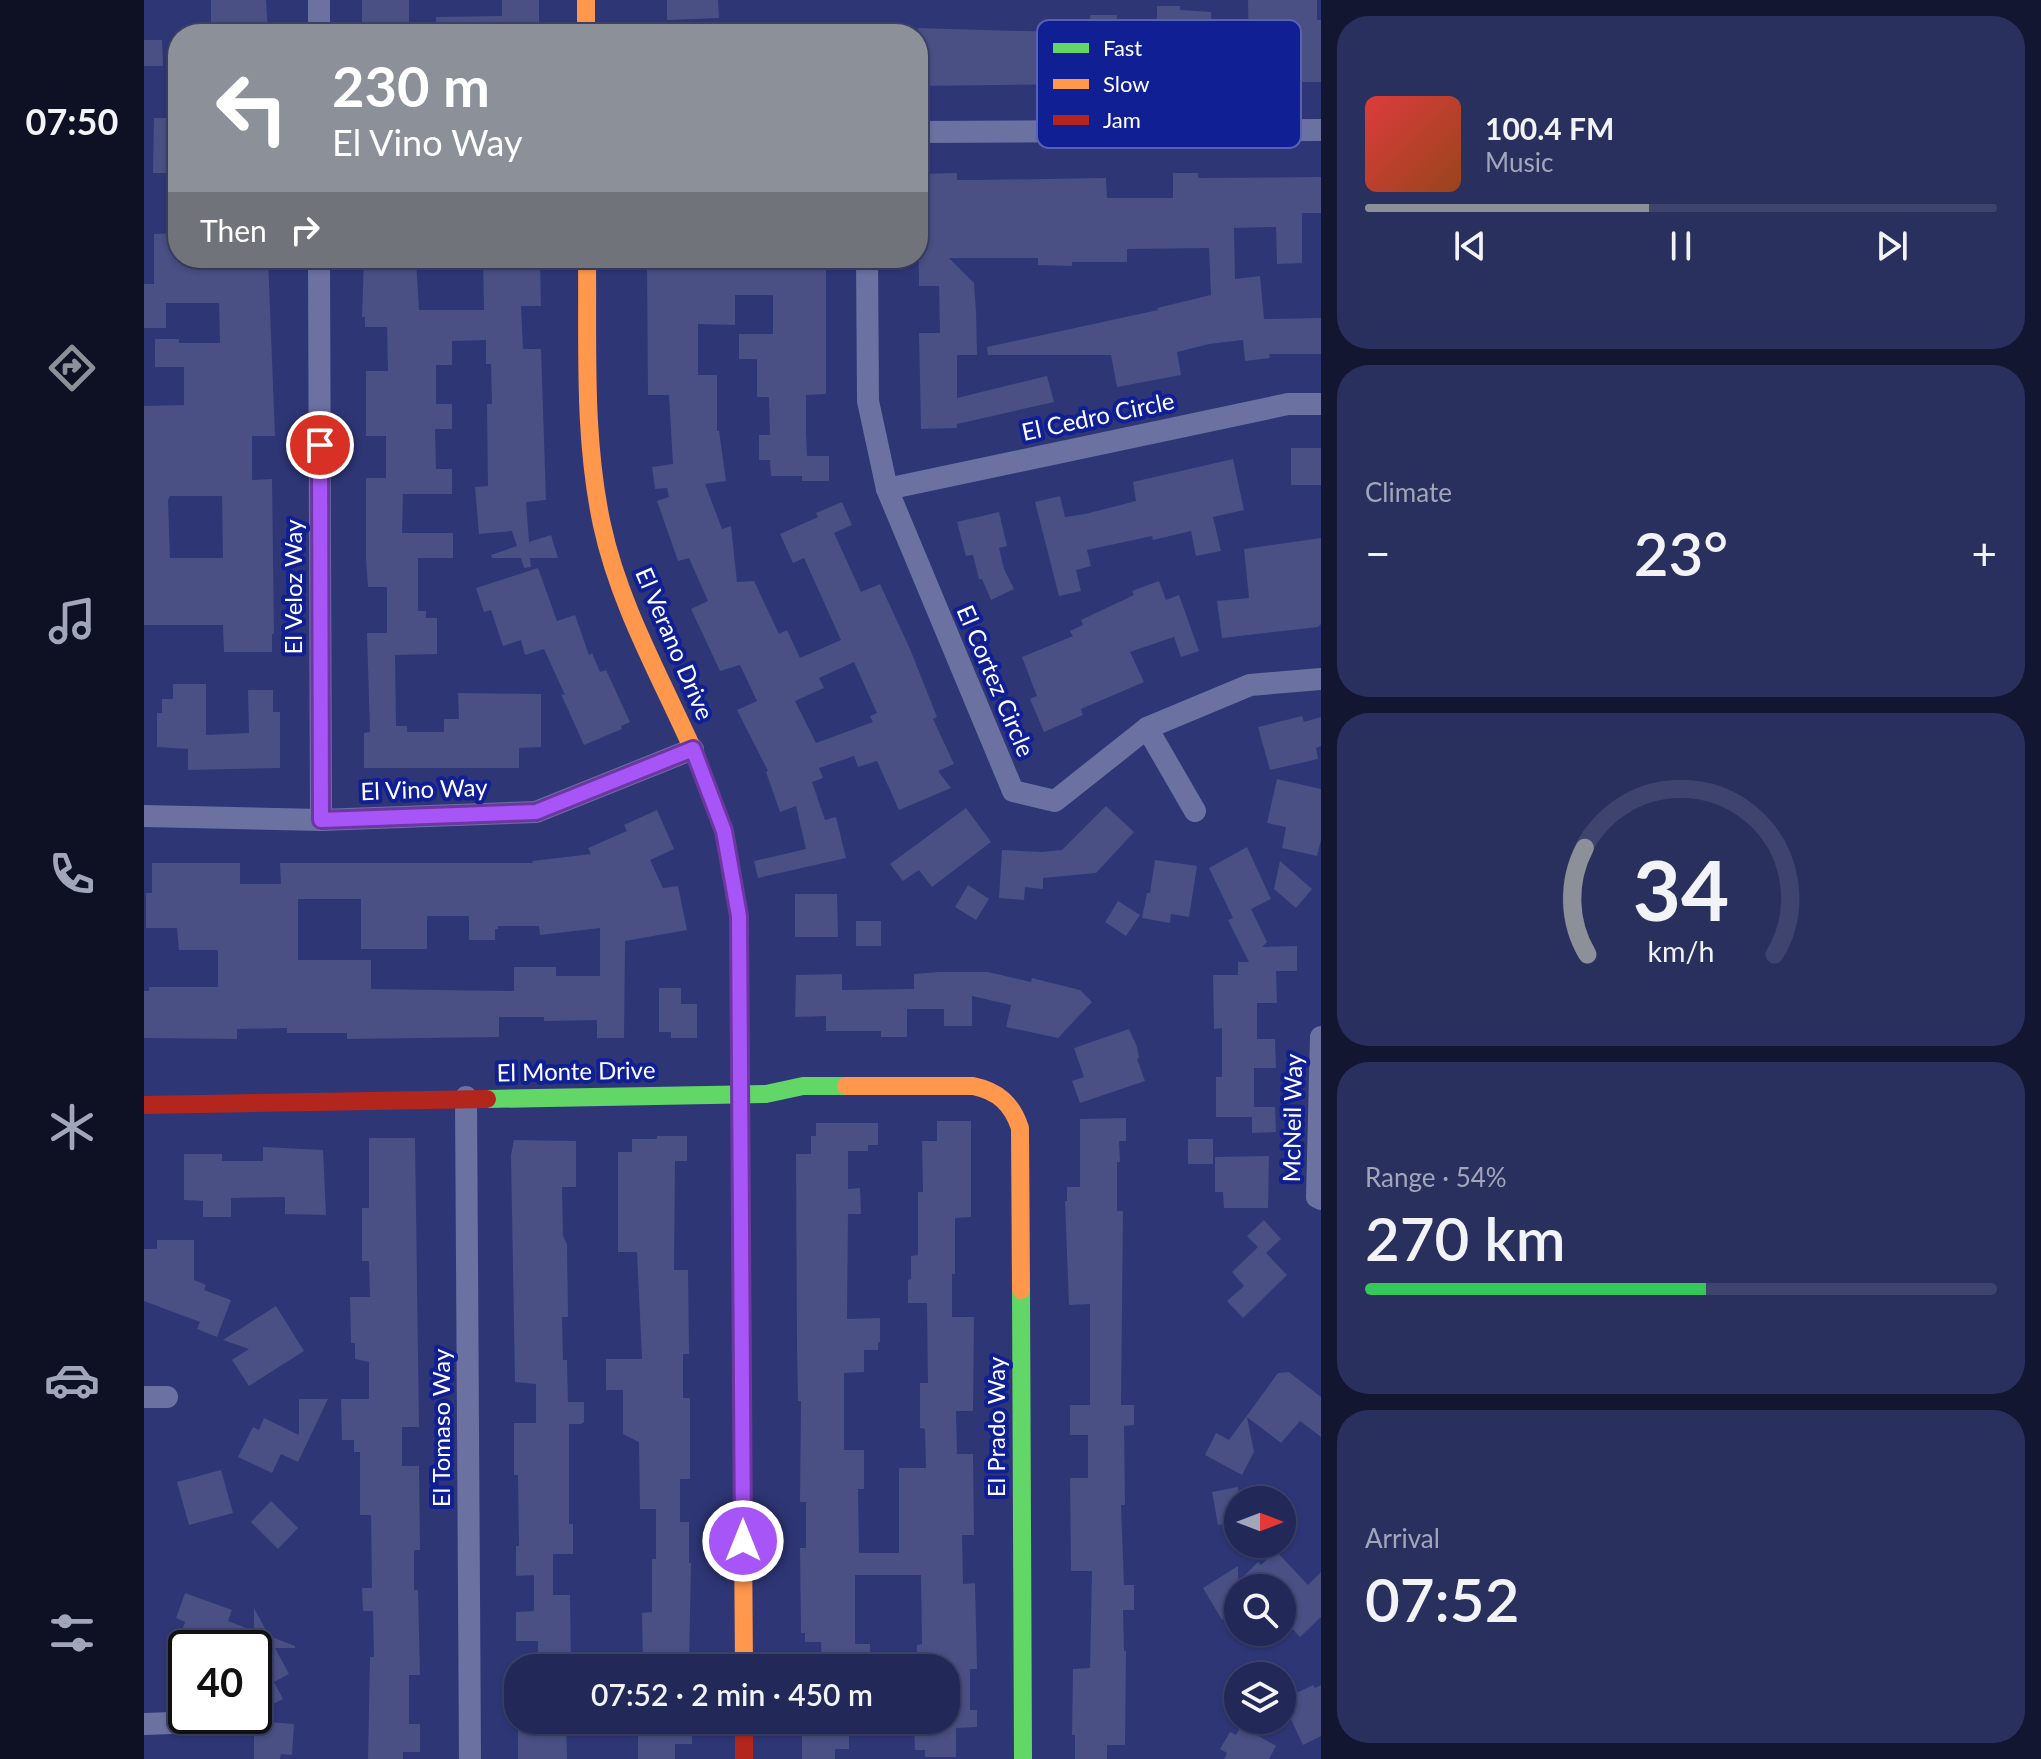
<!DOCTYPE html>
<meta charset="utf-8">
<style>
:root{--surface:#222858;--page:#2a305e;--text:#f1f3f6;--muted:#a2a6ba;--line:#3f446e;--accent:#8c9099}
body{margin:0;font-family:Lato,sans-serif;background:var(--page);color:var(--text);height:100vh;display:flex;flex-direction:column;font-size:30px;white-space:nowrap}
*{box-sizing:border-box;margin:0}
p{font-size:26px;color:var(--muted)}
.icon{flex:none;width:44px;height:44px;fill:none;stroke:currentColor;stroke-width:2;stroke-linecap:round;stroke-linejoin:round}
.map{position:relative;flex:1;overflow:hidden}
.panel{display:flex;flex-direction:column;gap:16px;padding:16px;background:#131630;width:720px}
.panel>*{flex:none}
.banner{position:absolute;left:24px;top:24px;width:760px;height:244px;border-radius:32px;box-shadow:0 2px 6px #0004,0 0 0 2px var(--line);background:#8c9099;color:#fff;overflow:hidden}
.needle{width:52px;rotate:90deg}
.controls{position:absolute;left:1080px;top:1486px;display:grid;gap:16px}
.controls a{display:grid;place-items:center;width:72px;height:72px;border-radius:50%;background:var(--surface);box-shadow:0 2px 6px #0004,0 0 0 2px var(--line);font-size:40px}
.speed{position:absolute;left:24px;top:1630px;display:flex;gap:16px;font-size:40px;font-weight:700;text-align:center}
.speed>*{display:grid;place-content:center;width:104px;height:104px;border-radius:50%;background:var(--surface);box-shadow:0 2px 6px #0004,0 0 0 2px var(--line);line-height:1}
.speed .limit{border:4px solid #111;border-radius:12px;background:#fff;color:#111}
.pin{position:absolute;display:grid;place-items:center;width:68px;height:68px;color:#fff;margin:-34px;border:4px solid #fff;border-radius:50%;box-shadow:0 2px 8px #0007}
.me{position:absolute;width:88px;margin:-44px;rotate:0deg;stroke-linejoin:round;filter:drop-shadow(0 0 6px #0008)}
.turn{display:flex;align-items:center;gap:28px;height:168px;padding:0 32px;font-size:36px}
.turn .icon{width:104px;height:104px;stroke-width:2.5}
.turn b{display:block;font-size:56px;line-height:68px}
.then{display:flex;align-items:center;height:76px;padding:0 32px;background:#0003;gap:16px;font-size:30px}
.big{font-size:60px;font-weight:600;line-height:1.1}
.panel .tile{flex:1;display:flex;flex-direction:column;justify-content:center;gap:12px;min-width:0;padding:0 28px;border-radius:32px;background:var(--page)}
.panel .dial{align-items:center;gap:0}
.dial svg{height:208px;overflow:visible;fill:none;stroke:var(--line);stroke-width:7;stroke-linecap:round;text-anchor:middle}
.dial text{fill:var(--text);stroke:none}
.song{display:flex;align-items:center;gap:24px}
.cover{width:96px;height:96px;border-radius:12px;background:linear-gradient(135deg,hsl(0 70% 55%),hsl(20 70% 35%))}
.played{height:8px;border-radius:4px;background:linear-gradient(90deg,var(--accent) 45%,var(--line) 45%)}
.keys{display:flex;justify-content:space-around;direction:ltr}
.heat{display:flex;justify-content:space-between;align-items:center;font-size:44px;direction:ltr}
.charge{height:12px;border-radius:6px;background:linear-gradient(90deg,#34c759 54%,var(--line) 0)}
.trip{position:absolute;left:360px;top:1654px;width:456px;height:80px;border-radius:32px;background:var(--surface);box-shadow:0 2px 6px #0004,0 0 0 2px var(--line);font-weight:600;line-height:80px;text-align:center}
main{display:flex;flex:1;min-height:0}
.tabs{display:flex;flex-direction:column;width:144px;justify-content:space-around;align-items:center;background:#0e1023;color:var(--muted)}
.tabs .icon{width:56px;height:56px}
.tabs .selected{color:var(--accent)}
.tabs b{font-size:36px;color:var(--text)}
.map>svg:first-child{display:block}
.building{fill:#4a4f84;fill-rule:evenodd}
.lines{fill:none;stroke-linecap:round;stroke-linejoin:round}
.street{stroke:#6b72a1;stroke-width:22}
.fast{stroke:#63d668;stroke-width:18}
.slow{stroke:#ff974d;stroke-width:18}
.jam{stroke:#b3261e;stroke-width:18}
.route-casing{stroke:#6d37a1;stroke-width:20}
.route{stroke:#a855f7;stroke-width:14}
.labels{text-anchor:middle;stroke-width:8;stroke-linejoin:round;paint-order:stroke}
.street-label{font-size:24px;fill:#fff;stroke:#101f94}
.key{fill:#101f94;stroke:#5862b4;stroke-width:2}
.key-label{font-size:22px;fill:#fff}
</style>
<main>
<nav class="tabs">
<b>07:50</b>
<svg class="icon selected" aria-label="directions" viewBox="0 0 24 24"><path d="M12 3l9 9-9 9-9-9zM9 14v-3h6M13 9l2 2-2 2"/></svg>
<svg class="icon" aria-label="music" viewBox="0 0 24 24"><path d="M9 18V5l10-2v13"/><circle cx="6" cy="18" r="3"/><circle cx="16" cy="16" r="3"/></svg>
<svg class="icon" aria-label="phone" viewBox="0 0 24 24"><path d="M5 4h4l2 5-3 2q2 4 5 5l2-3 5 2v4C11 20 4 13 5 4z"/></svg>
<svg class="icon" aria-label="climate" viewBox="0 0 24 24"><path d="M12 3v18M4 7l16 10M4 17L20 7"/></svg>
<svg class="icon" aria-label="car" viewBox="0 0 24 24"><path d="M5 17H2v-5l4-1 3-4h7l3 4 3 1v5h-3M9 17h6M6 11h13"/><circle cx="7" cy="17" r="2"/><circle cx="17" cy="17" r="2"/></svg>
<svg class="icon" aria-label="filters" viewBox="0 0 24 24"><path d="M4 7h16M4 17h16"/><circle cx="9" cy="7" r="2"/><circle cx="15" cy="17" r="2"/></svg>
</nav>
<div class="map">
<svg width="1177" height="1759" viewBox="0 0 1177 1759">
<rect width="100%" height="100%" fill="#2e3676"/>
<g class="building">
<path d="M67,0H122L124,34H67Z"/>
<rect x="218" y="0" width="47" height="34"/>
<path d="M358,0H395V34H292V17L358,16Z"/>
<path d="M523,0H574L575,18L523,20Z"/>
<path d="M1104,0H1173V20H1177V82H1077V47H1105Z"/>
<path d="M1013,6H1036V10L1067,12V64H1035V84L971,83V61L926,62V84L775,86L774,28L947,33L946,15H973V26L1013,25Z"/>
<path d="M0,40H18L19,66H0Z"/>
<path d="M10,118H34V173H9Z"/>
<path d="M813,173V180H833L962,178L963,198H1029V173H1054V178L1177,177V213H1158V263L1133,264L1132,227L1090,228L1091,279L1116,276L1120,319L1177,318V354H1125L1126,358L1101,361L1099,340L1065,344L1033,352L1037,375L973,387L967,355H844L843,347L1014,310L1013,308L1067,295L1065,248L983,249V262H928V266L894,265V258H805L830,283L832,312L833,355H813V398L903,376L910,402L813,424V428L777,429L775,333H796L795,286H775L774,174Z"/>
<path d="M34,233V258H124L131,436H108V480L128,479L130,634H128V652H80L79,625H0V406L40,405V367H11V339H35V343H76L75,303H22V328H0V284H10V234ZM26,496H78L79,558H26L24,500Z"/>
<path d="M220,258H272L275,310H340L339,258H396L397,306H377L379,349H397L402,500L382,502L385,542L407,535L414,558H386L387,567L380,568L377,558H348L347,555L373,546L368,531L335,534L331,487L344,486L343,404H348L347,364H342V340L308,341V365H292V404H308V429H291L292,469H308V494H259L258,533H309V558H274V611H282V618H293V654L251,655L252,726H263V732H300V719H315L314,693L397,694V747L375,748V768H220V733L226,732L223,633H243V587H224L222,560V478H242V436H222V371H244L243,327H221V317H218Z"/>
<path d="M503,258H590V268H628V258L682,259V394L662,395V432L663,456H685V481H658V476H627L626,460H615V435H626L625,397H613V359H595V334H629V295H591V325L554,324V375H573V431H575L582,481L561,484L578,529L587,526L593,582L610,581L635,634L643,630L656,658L697,640L660,558L649,563L636,534L674,517L672,513L698,502L708,525L690,533L717,592L736,584L766,649L793,717L789,719L810,764L794,771L807,788L755,810L733,761L714,767L710,756L675,768L679,778L668,782L681,820L692,817L702,858L614,878L610,861L662,849L652,806L636,812L622,772L624,771L593,710L613,701L596,665L576,671L547,609L564,601L545,558L534,561L513,501L525,497L523,488L511,489L508,467L529,464L525,395H504ZM710,662L733,713L726,716L729,722L672,743L651,701L680,688L675,678Z"/>
<rect x="1147" y="448" width="30" height="37"/>
<path d="M1089,459L1100,510L1069,517L1077,551L1052,556L1047,531L1009,540L1008,536L943,550L947,566L932,570L937,591L915,596L891,502L916,496L921,517L941,514L992,501L989,482Z"/>
<path d="M855,512L863,546L855,548L860,569L870,589L847,600L838,579H835L829,555L822,556L813,522Z"/>
<path d="M1177,538V624L1174,627L1078,638L1073,601L1105,598L1100,549Z"/>
<path d="M394,568L413,621L431,615L445,655L448,653L456,672L462,670L486,722L477,726L478,729L440,745L417,694L421,695L400,649L381,655L377,640L359,646L347,610L340,612L332,588Z"/>
<path d="M1015,581L1022,600L1035,595L1055,651L1037,657L1030,637L986,652L1000,682L937,709L939,715L900,732L886,699L893,696L878,657L929,636L926,631L939,625L937,620L990,595L988,591Z"/>
<path d="M29,684H62V735L105,733L104,690H129V712H136V768L44,770V749L13,747V713H18V699H29Z"/>
<path d="M1158,716L1160,722L1177,717V746L1172,748L1174,759L1126,770L1114,727Z"/>
<path d="M1133,779L1177,789V840L1173,856L1138,848L1142,827L1123,823Z"/>
<path d="M962,806L990,832L952,873L899,878V889L881,887L880,900L855,898L858,850L898,852L918,850Z"/>
<path d="M822,808L847,842L788,887L775,870L759,881L746,864Z"/>
<path d="M513,810L530,849L506,860L519,888L534,886L543,930L481,941L480,1038H453V1020L400,1021V1017H355V1037L203,1039V1033H143V1028L93,1029V1039L0,1038V991H5V987H74V950H35L33,928H2V893H8V863H96V884H137L136,863H389L388,861L447,854L444,848L483,831L480,825ZM154,899H217V949H283V916H325V940H351V929H354V926H395L396,935L456,928V976H412V967H370V991L227,989V960H154Z"/>
<path d="M1103,847L1127,899L1107,909L1123,942L1118,947L1153,946V971H1132L1133,1003H1113V1039H1131L1132,1068H1110V1107H1131L1132,1132L1108,1133V1117H1072V1077H1078V1028L1070,1029L1069,975H1094V962H1105L1084,920L1089,918L1065,868Z"/>
<path d="M1011,860L1053,866L1045,917L1027,914L1026,923L998,918L1003,893H1006Z"/>
<path d="M1136,861L1168,889L1152,908L1130,889Z"/>
<path d="M824,885L845,899L832,920L811,907Z"/>
<path d="M651,894H693L694,937H651Z"/>
<path d="M974,901L996,915L982,936L961,922Z"/>
<rect x="712" y="921" width="25" height="25"/>
<path d="M795,972H844L887,982L888,978L936,990L948,1002L914,1038L862,1027L867,1005L828,996V1026H800V1009H763V1037H737V1031H682V1016L651,1017L652,975L698,974V990L770,989V974Z"/>
<path d="M515,988H537V1004H553V1038H527V1032H515Z"/>
<path d="M985,1029L993,1047L995,1058L993,1059L1001,1081L936,1103L928,1081L940,1077L930,1048Z"/>
<path d="M982,1118V1141H975L976,1162H973V1211H979L977,1405H990V1425L980,1426L981,1505H977L980,1585H990V1610H979L980,1651H982L981,1745H963V1759H931V1735H928L929,1669L946,1668L948,1571H927L926,1478H944V1435H926V1405H946V1304L925,1305L921,1201H923V1187H936V1119Z"/>
<path d="M793,1121H827V1217L811,1218V1274H808V1317H830L829,1411H812L813,1454H829L830,1535H818L819,1584L831,1583L833,1669H826V1710H833V1727L812,1728V1757H781V1750H771L770,1727L781,1726V1720H802V1668H773V1645L778,1644L777,1575H711V1644H726V1668H678L677,1642H661V1633H657L656,1548H662V1502H656L657,1401H654L653,1346L652,1154H667V1136H672V1123H734V1145H724V1151H704V1189L716,1188L717,1214H704L703,1319L736,1318V1342H734V1350H720V1372L700,1373V1450H720V1489H714L715,1553H755V1468H782L781,1429L776,1428V1383H784L783,1303H764V1280L767,1279V1256L774,1255V1192H779L778,1141H793Z"/>
<path d="M513,1136H543V1161H531L530,1270H544L545,1354H539V1398H546V1479H536V1522H545V1563H547L545,1668H499L498,1613L508,1612V1559H512V1509H496L495,1442L479,1434V1390H462V1359H498L493,1252H474V1152H488V1139H513Z"/>
<path d="M225,1138H271L275,1427H258V1466H275L276,1550H270V1590H274L276,1675H265V1724H276V1752H259V1759H224L226,1657H230L229,1611H219L218,1588H228L227,1515H216V1452H210V1440H198L197,1399H225V1362L211,1359V1343H207L206,1297H226L225,1261H218V1208H225Z"/>
<rect x="1044" y="1139" width="25" height="25"/>
<path d="M370,1140L432,1141V1187H418L419,1236L423,1244L424,1317H418L419,1360H423L424,1402H440V1422L437,1424H425V1524H429V1554H409V1595H426L427,1668H394V1641H372V1612L390,1611V1575L372,1576V1546H375L374,1475H370V1423H392V1384L371,1382L367,1155Z"/>
<path d="M119,1147L179,1150L182,1215L141,1214V1197L87,1198V1217H59V1201L40,1200V1154H78V1161H119Z"/>
<path d="M1125,1156L1124,1208H1080L1079,1192H1071V1157Z"/>
<path d="M1120,1220L1137,1239L1122,1253L1143,1275L1099,1318L1083,1301L1100,1286L1088,1272L1114,1247L1103,1236Z"/>
<path d="M13,1240H50V1280L62,1285L60,1290L87,1300L73,1337L53,1329L56,1322L0,1301V1249H13Z"/>
<path d="M132,1306L160,1351L105,1386L88,1360L105,1349L79,1340Z"/>
<path d="M1145,1372L1177,1397V1437L1156,1421L1137,1443L1103,1417L1110,1452L1098,1475L1061,1455L1072,1433L1085,1440L1134,1373Z"/>
<path d="M155,1399H184L154,1462L137,1454L128,1473L94,1457L109,1427L115,1430L120,1418L155,1435Z"/>
<path d="M77,1470L89,1513L45,1525L33,1482Z"/>
<path d="M1094,1487V1521L1074,1525L1068,1492Z"/>
<path d="M127,1501L154,1528L134,1549L107,1522Z"/>
<path d="M1132,1551L1164,1585L1177,1572V1617L1156,1637L1138,1618V1588H1094V1610L1078,1620L1059,1588L1094,1566V1582L1114,1562L1117,1565Z"/>
<path d="M41,1593L88,1610L84,1621L110,1631V1608L125,1636L151,1646V1648H131L145,1674L130,1682L139,1699L110,1714V1648H52L34,1642L41,1622L32,1618Z"/>
<path d="M1169,1685L1171,1688L1177,1685V1736L1159,1745L1138,1700Z"/>
<path d="M374,1720H422L423,1759H374Z"/>
<path d="M517,1720H548V1744H531V1759H494V1732H517Z"/>
<path d="M658,1720H705V1749H691V1759H658Z"/>
<path d="M110,1721L150,1724L148,1755L137,1754L136,1759H110Z"/>
<path d="M1097,1726L1132,1746L1125,1759H1080L1083,1753L1076,1749L1086,1732L1092,1735Z"/>
</g>
<g class="lines">
<g class="street">
<path d="M175,0V34"/>
<path d="M774,132L1177,130"/>
<path d="M175,258L177,820"/>
<path d="M723,258L724,401L743,489L869,791L911,801L1003,728L1106,685L1177,679"/>
<path d="M743,489L1144,404H1177"/>
<path d="M1003,728L1051,811"/>
<path d="M0,816L177,820L392,812L549,749"/>
<path d="M1177,1037L1173,1197L1177,1199"/>
<path d="M322,1097L326,1759"/>
<path d="M0,1397H23"/>
<path d="M0,1724L28,1723"/>
</g>
<g class="fast">
<path d="M549,750L580,831L595,916L596,1120"/>
<path d="M343,1099L622,1094L659,1086H702"/>
<path d="M877,1290L879,1759"/>
</g>
<g class="slow">
<path d="M442,0V34"/>
<path d="M443,258C444,347 439,437 458,525C475,604 516,676 549,750"/>
<path d="M702,1086H829C854,1091 868,1104 876,1128L877,1290"/>
<path d="M596,1120L600,1668"/>
</g>
<g class="jam">
<path d="M0,1105L343,1099"/>
<path d="M600,1720V1759"/>
</g>
</g>
<g class="lines">
<g class="route-casing">
<path id="route" d="M176,445L177,820L392,812L549,749L580,831L595,916L599,1541"/>
</g>
<use href="#route" class="route"/>
</g>
<g class="labels">
<g class="street-label">
<text transform="translate(954 417) rotate(-12)" y="8">El Cedro Circle</text>
<text transform="translate(150 587) rotate(-90)" y="8">El Veloz Way</text>
<text transform="translate(530 644) rotate(67)" y="8">El Verano Drive</text>
<text transform="translate(851 681) rotate(67)" y="8">El Cortez Circle</text>
<text transform="translate(280 790) rotate(-2)" y="8">El Vino Way</text>
<text transform="translate(432 1072) rotate(-1)" y="8">El Monte Drive</text>
<text transform="translate(1149 1118) rotate(-89)" y="8">McNeil Way</text>
<text transform="translate(853 1427) rotate(-90)" y="8">El Prado Way</text>
<text transform="translate(298 1428) rotate(-90)" y="8">El Tomaso Way</text>
</g>
</g>
<rect x="893" y="20" width="264" height="128" rx="12" class="key"/>
<rect x="909" y="43" width="36" height="10" fill="#63d668"/>
<rect x="909" y="79" width="36" height="10" fill="#ff974d"/>
<rect x="909" y="115" width="36" height="10" fill="#b3261e"/>
<g class="key-label">
<text x="959" y="56">Fast</text>
<text x="959" y="92">Slow</text>
<text x="959" y="128">Jam</text>
</g>
</svg>
<div class="controls">
<a><svg class="needle" viewBox="-14 -14 28 28"><path d="M0-13l5 13h-10z" fill="#e53935"/><path d="M0 13l5-13h-10z" fill="#a2a6ba"/></svg></a>
<a><svg class="icon" aria-label="search" viewBox="0 0 24 24"><circle cx="10" cy="10" r="6"/><path d="M15 15l6 6"/></svg></a>
<a><svg class="icon" aria-label="layers" viewBox="0 0 24 24"><path d="M12 4l9 5-9 5-9-5zM3 14l9 5 9-5"/></svg></a>
</div>
<div class="speed"><div class="limit">40</div></div>
<div class="pin" style="left:176px;top:445px;background:#d93025"><svg class="icon" aria-label="arrive" viewBox="0 0 24 24"><path d="M6 21V4h12l-3 4 3 4H6"/></svg></div>
<svg class="me" style="left:599px;top:1541px" viewBox="-20 -20 40 40"><circle r="17" fill="#a855f7" stroke="#fff" stroke-width="3"/><path d="M0-11L8 9 0 5-8 9z" fill="#fff"/></svg>
<div class="trip">07:52 · 2 min · 450 m</div>
<div class="banner">
<div class="turn"><svg class="icon" aria-label="left" viewBox="0 0 24 24"><path d="M17 20v-9H6M10 6l-5 5 5 5"/></svg><div><b>230 m</b>El Vino Way</div></div>
<div class="then">Then<svg class="icon" aria-label="right" viewBox="0 0 24 24"><path d="M7 20v-9h11M14 6l5 5-5 5"/></svg></div>
</div>
</div>
<section class="panel">
<div class="tile">
<div class="song"><i class="cover"></i><div><b>100.4 FM</b><p>Music</p></div></div>
<div class="played"></div>
<div class="keys"><svg class="icon" aria-label="previous" viewBox="0 0 24 24"><path d="M18 5L8 12l10 7zM5 5v14"/></svg><svg class="icon" aria-label="pause" viewBox="0 0 24 24"><path d="M8 5v14M16 5v14"/></svg><svg class="icon" aria-label="next" viewBox="0 0 24 24"><path d="M6 5l10 7-10 7zM19 5v14"/></svg></div>
</div>
<div class="tile"><p>Climate</p>
<div class="heat"><a>−</a><b class="big">23°</b><a>+</a></div>
</div>
<div class="tile dial"><svg viewBox="0 0 100 80">
<path d="M14 69A42 42 0 1 1 86 69"/>
<path d="M14 69A42 42 0 0 1 13 28" stroke="#8c9099"/>
<text x="50" y="56" font-size="32" font-weight="700">34</text>
<text x="50" y="72" font-size="11">km/h</text>
</svg></div>
<div class="tile"><p>Range · 54%</p><b class="big">270 km</b><div class="charge"></div></div>
<div class="tile"><p>Arrival</p><b class="big">07:52</b></div>
</section>
</main>
